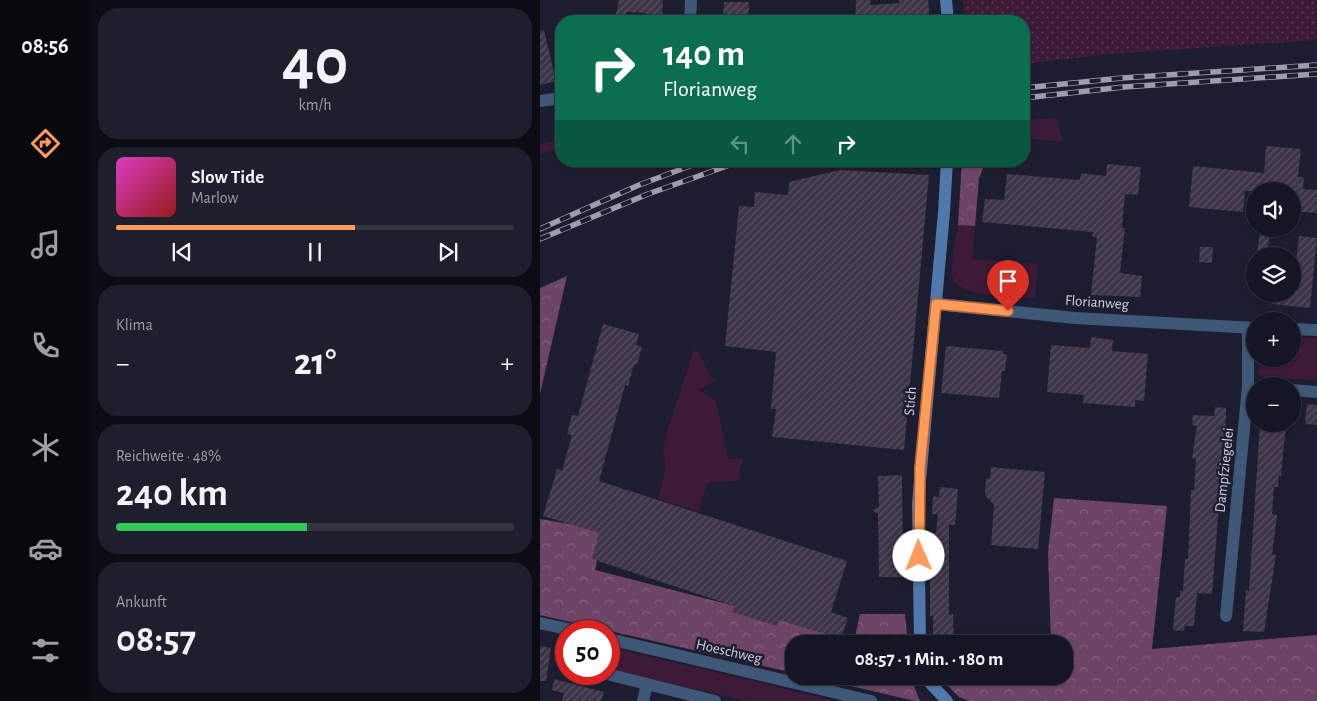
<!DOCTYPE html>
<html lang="de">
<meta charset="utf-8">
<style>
:root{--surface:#151624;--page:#1e1f2c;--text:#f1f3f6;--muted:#9d9fa6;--line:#343541;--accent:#ff9b5a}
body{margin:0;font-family:"Alegreya Sans",sans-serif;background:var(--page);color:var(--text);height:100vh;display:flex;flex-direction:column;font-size:19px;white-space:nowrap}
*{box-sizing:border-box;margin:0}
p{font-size:16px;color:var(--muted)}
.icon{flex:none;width:28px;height:28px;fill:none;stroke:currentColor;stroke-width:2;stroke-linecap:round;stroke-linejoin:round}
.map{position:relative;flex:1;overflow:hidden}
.details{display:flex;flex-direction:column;gap:8px;padding:8px;background:#0c0c14;width:450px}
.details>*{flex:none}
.guide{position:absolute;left:15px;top:15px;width:475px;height:152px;border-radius:20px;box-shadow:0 1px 4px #0004,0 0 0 1px var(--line);background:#0b6e4f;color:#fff;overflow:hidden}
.controls{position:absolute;left:706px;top:182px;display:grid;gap:10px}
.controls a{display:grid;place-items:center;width:55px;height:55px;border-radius:50%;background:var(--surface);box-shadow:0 1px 4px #0004,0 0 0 1px var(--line);font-size:25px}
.speed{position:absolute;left:15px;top:620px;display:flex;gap:10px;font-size:25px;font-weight:700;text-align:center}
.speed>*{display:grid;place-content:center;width:65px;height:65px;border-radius:50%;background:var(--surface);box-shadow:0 1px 4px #0004,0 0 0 1px var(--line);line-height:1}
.speed .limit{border:8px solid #d22;background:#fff;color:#111}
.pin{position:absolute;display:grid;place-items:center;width:42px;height:42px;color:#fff;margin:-51px -21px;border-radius:50% 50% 50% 0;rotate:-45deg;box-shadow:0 0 5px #0007}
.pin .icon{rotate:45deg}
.me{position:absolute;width:55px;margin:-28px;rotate:359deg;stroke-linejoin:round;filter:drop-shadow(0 0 4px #0008)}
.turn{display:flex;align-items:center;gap:18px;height:105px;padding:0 25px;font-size:22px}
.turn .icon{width:65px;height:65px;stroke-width:2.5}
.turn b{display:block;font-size:35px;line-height:42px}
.lanes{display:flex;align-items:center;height:48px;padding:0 25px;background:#0003;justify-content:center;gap:25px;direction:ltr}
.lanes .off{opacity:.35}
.big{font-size:38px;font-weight:700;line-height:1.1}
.details .tile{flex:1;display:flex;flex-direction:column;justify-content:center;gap:8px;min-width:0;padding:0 18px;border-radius:20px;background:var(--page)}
.details .dial{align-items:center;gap:0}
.dial b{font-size:65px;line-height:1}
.song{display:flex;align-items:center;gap:15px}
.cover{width:60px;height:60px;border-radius:8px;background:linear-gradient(135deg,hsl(310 70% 55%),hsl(0 70% 35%))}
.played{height:5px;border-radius:2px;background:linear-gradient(90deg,var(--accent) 60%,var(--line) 60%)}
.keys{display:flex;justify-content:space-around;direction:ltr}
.heat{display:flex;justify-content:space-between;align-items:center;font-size:28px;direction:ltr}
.charge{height:8px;border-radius:4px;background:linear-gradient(90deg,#34c759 48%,var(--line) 0)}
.trip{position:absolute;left:245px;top:635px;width:288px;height:50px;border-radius:20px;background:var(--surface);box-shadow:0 1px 4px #0004,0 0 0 1px var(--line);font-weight:700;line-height:50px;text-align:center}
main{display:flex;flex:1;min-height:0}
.tabs{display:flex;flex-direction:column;width:90px;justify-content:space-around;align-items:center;background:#08090e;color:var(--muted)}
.tabs .icon{width:35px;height:35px}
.tabs .current{color:var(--accent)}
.tabs b{font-size:22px;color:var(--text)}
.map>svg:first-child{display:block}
.green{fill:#3d1a38}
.forest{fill:url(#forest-crowns)}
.garden{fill:url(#garden-dots)}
.building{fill:url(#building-hatch)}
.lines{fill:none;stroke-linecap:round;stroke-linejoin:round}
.minor{stroke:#3f5878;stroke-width:12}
.secondary{stroke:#5078ab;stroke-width:12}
.rail-casing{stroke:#9c9dad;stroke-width:5.5}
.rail{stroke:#1c1d30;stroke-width:4;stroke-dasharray:11;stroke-linecap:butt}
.route-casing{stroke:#a6653a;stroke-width:12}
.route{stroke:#ff9b5a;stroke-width:9}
.labels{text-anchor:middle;stroke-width:5;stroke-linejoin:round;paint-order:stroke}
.street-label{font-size:15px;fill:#d0d1df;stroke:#1c1d30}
</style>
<main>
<nav class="tabs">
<b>08:56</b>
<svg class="icon current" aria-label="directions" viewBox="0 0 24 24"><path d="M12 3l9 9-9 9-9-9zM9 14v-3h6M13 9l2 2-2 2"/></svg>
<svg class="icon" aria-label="music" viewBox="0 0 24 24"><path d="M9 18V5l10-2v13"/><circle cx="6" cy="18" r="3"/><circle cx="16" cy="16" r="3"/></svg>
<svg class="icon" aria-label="phone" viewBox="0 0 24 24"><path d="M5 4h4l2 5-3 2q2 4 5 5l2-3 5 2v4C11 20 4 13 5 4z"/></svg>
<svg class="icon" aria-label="climate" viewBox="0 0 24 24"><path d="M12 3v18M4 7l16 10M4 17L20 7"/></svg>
<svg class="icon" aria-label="car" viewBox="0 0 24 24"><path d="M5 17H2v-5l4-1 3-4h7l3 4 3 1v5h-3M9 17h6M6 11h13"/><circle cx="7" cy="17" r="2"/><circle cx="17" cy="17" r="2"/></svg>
<svg class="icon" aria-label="filters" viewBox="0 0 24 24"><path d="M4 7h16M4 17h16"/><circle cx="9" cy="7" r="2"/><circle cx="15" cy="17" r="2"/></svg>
</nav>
<section class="details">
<div class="tile dial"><b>40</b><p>km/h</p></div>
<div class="tile">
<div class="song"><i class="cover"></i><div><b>Slow Tide</b><p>Marlow</p></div></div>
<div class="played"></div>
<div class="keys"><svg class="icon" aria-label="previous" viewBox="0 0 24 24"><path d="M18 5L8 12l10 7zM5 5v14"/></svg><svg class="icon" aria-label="pause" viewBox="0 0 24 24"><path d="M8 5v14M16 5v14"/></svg><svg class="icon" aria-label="next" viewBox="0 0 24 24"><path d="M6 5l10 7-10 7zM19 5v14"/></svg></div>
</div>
<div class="tile"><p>Klima</p>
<div class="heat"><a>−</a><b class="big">21°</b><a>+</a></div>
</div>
<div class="tile"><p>Reichweite · 48%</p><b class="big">240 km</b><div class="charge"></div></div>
<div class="tile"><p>Ankunft</p><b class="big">08:57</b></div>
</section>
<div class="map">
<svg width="777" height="701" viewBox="0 0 777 701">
<defs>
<pattern id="forest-crowns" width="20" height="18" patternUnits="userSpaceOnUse" patternTransform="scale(1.25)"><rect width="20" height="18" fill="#6d4466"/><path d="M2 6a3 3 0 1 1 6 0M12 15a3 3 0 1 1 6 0" fill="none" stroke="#815e7b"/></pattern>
<pattern id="garden-dots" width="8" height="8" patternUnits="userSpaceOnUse" patternTransform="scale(1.25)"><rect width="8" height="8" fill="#3d1a38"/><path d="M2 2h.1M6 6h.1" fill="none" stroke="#583a54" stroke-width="1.8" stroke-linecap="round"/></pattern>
<pattern id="building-hatch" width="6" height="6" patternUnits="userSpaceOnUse" patternTransform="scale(1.25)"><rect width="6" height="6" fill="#3e3448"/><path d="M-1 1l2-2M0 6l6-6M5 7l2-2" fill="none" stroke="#595062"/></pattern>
</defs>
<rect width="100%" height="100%" fill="#1c1d30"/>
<g class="green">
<path d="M517,118L523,142L484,138V120Z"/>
<path d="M15,141H21V146L0,155V145Z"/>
<path d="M418,225L435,226L432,259L497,264L495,298C476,296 418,299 412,276C410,265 416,237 418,225Z"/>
<path d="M753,338H777V380L724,378L718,374V359H752Z"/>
<path d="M154,350L158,351L174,381L159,390L176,401L188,459L203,458L198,481L168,482L158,511L118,499L126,468L123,450L127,432Z"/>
<path d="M69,647L296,701H206L69,669Z"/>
</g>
<g class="forest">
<path d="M422,161H446L439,178L435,226L418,225Z"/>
<path d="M27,276L0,394V288Z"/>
<path d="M514,498L627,506L612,649L777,635V701H429L419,697L403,681L511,682V676H524V644H511L508,552Z"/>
<path d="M0,519L64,530L55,570L315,637L320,614H365L368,644H254V673L0,615Z"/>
<path d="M268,676H370L380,701H375Z"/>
</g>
<path class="garden" d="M423,0H777V40L569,54L484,64V21H425Z"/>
<g class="building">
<path d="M79,0H123L122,21H106V13L86,12V15L76,14Z"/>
<path d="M316,0H330L331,5L359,3V0H388L390,21H315Z"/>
<path d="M184,2H209L208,21H183Z"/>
<path d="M4,30L16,81L0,85V31Z"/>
<path d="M726,146L761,149L758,177H764L763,189L777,190V213L752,211V191H705L703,212L649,207L653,166L724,173Z"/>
<path d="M567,164L601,167L598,195L585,194L582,228H585L580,273L602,276L600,297L551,295L557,237H552L553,232L442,222L445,199L464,200L467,174L540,180L541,173L566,176Z"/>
<path d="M300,170L389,175L364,450L232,437L236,409H231L236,352L185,346L199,206L214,207L215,192L248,195L249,182Z"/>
<path d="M720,229H730L727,256H717Z"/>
<path d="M759,236L777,238L770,308L732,304L733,294H752Z"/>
<path d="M660,247H673L672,263L659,262Z"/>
<path d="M63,324L99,334L96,345L102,347L97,365L94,364L88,386L85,385L59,481L307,561L291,612L308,618L301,639L239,620L237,626L192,612L194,606L52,559L59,533L3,516L17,469L22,471L32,435L27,434L32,415L38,416Z"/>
<path d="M551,337L573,340L572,351L608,354L604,401L595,400V407L543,403L544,395L507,392L511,345L550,348Z"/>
<path d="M406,346L463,351V354H467L465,371H462L459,398L401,393Z"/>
<path d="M767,404L777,405V425L765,424Z"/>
<path d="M675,407L686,408V417L672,594L657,593L654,626H645L644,631L633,630L636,597H640V591H643L645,559H648L651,490H654L656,459L652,458L657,426L652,425L653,415L674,416Z"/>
<path d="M720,424L746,425L741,476L739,475L738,487H734L732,514L737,515L732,555H736L724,632L703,631L706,590L709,591Z"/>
<path d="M451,467L505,472L498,549L451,545L454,505L445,495L446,478L450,479Z"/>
<path d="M362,475L363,577H339L338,514L332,510L339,507L338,476Z"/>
<path d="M400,487L418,489L415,525H409V615L413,614L414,644H393V616H390V533H396L398,514H392L393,496L399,497Z"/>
<path d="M0,646L11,648L6,681H0Z"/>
<path d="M14,679L64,692L61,701H22L24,693L12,690Z"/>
</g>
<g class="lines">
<g class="minor">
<path d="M150,21L151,0"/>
<path d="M0,101L21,98"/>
<path d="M396,304L535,318L715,328"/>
<path d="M752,329L777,330"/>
<path d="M752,390L777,392"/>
<path d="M686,616L708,386V328"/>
<path d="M0,623L37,631"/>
<path d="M69,639L331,701"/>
<path d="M67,674L175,701"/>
<path d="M103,701L107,684"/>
</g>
<g class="secondary">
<path d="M406,0L408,21"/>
<path d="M380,644L378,504L404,212L407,161"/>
<path d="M387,676L391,684L407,701"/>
</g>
<g class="rail-casing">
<g id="rail">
<path d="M484,88L582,78L777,65"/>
<path d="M484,98L584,87L777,74"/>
<path d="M0,229L99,185L163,161"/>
<path d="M0,239L108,194L201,161"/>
</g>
</g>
<use href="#rail" class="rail"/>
</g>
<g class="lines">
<g class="route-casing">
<path id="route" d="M379,556L380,468L396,304L468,311"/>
</g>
<use href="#route" class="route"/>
</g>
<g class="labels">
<g class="street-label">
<text transform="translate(557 302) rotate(4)" y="5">Florianweg</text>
<text transform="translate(370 401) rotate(-85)" y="5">Stich</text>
<text transform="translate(684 470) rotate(-84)" y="5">Dampfziegelei</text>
<text transform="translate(189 651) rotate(13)" y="5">Hoeschweg</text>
</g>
</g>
</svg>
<div class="controls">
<a><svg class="icon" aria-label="sound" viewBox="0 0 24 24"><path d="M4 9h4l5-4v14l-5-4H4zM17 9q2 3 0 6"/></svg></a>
<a><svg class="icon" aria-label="layers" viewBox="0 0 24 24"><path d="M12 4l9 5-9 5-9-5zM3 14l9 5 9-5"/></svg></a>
<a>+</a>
<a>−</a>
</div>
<div class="speed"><div class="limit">50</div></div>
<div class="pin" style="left:468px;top:311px;background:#d93025"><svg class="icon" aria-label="arrive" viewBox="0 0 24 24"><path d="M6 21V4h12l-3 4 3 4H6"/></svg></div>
<svg class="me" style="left:379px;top:556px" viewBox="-20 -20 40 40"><circle r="19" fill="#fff"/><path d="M0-13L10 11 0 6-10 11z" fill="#ff9b5a"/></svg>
<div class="trip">08:57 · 1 Min. · 180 m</div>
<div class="guide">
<div class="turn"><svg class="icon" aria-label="right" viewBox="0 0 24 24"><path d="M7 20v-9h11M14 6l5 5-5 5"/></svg><div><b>140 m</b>Florianweg</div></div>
<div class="lanes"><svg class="icon off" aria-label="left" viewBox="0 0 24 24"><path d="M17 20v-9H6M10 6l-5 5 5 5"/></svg><svg class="icon off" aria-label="ahead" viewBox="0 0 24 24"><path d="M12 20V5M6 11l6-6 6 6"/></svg><svg class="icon" aria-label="right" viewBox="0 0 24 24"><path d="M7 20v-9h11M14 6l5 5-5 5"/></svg></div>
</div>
</div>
</main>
